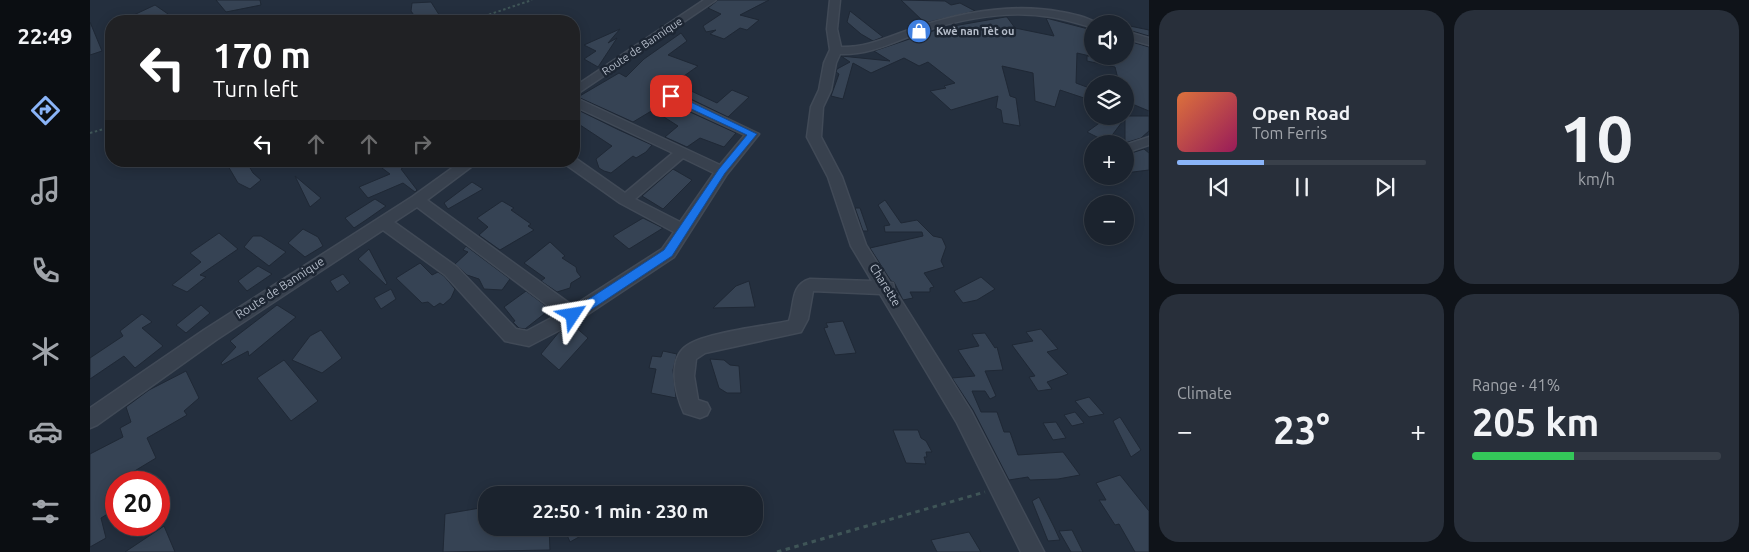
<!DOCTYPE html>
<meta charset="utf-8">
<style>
:root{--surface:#1b232e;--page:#282f3a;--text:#f1f3f6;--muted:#a0a4aa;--line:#39404a;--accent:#8ab4f8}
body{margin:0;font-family:Ubuntu,sans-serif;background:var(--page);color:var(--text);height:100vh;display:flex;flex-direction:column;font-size:19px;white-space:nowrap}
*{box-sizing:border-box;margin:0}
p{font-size:16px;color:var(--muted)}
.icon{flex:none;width:28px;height:28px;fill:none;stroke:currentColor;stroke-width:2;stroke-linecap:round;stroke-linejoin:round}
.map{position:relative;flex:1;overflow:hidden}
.details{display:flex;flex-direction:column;gap:10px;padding:10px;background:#0f1319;width:600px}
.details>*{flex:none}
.hud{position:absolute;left:15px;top:15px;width:475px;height:152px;border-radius:20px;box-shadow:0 2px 12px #0003,0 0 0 1px var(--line);background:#202124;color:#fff;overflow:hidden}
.controls{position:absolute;left:994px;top:15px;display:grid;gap:10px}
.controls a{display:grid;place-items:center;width:50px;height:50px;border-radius:50%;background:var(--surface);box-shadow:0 2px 12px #0003,0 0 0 1px var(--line);font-size:25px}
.speed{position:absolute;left:15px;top:471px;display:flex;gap:10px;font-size:25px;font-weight:700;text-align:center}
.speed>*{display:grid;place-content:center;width:65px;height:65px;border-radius:50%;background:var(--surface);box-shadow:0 2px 12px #0003,0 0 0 1px var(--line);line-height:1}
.speed .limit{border:8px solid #d22;background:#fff;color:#111}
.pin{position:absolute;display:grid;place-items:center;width:42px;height:42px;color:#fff;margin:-21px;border-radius:10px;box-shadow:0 2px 8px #0006}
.me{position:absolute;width:55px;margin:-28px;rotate:57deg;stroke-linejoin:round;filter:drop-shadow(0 0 4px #0008)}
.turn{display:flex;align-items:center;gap:18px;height:105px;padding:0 25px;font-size:22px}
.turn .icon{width:65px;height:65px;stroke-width:2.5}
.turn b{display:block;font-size:35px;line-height:42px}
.lanes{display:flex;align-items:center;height:48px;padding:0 25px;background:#0003;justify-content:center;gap:25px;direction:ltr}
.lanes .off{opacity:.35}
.big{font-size:38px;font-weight:600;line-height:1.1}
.details .widget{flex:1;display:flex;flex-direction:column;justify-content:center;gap:8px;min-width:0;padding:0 18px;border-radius:20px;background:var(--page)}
.details .dial{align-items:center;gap:0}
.dial b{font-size:65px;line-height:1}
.song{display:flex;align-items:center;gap:15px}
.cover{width:60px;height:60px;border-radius:8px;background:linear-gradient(135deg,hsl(20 70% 55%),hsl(330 70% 35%))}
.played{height:5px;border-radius:2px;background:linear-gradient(90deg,var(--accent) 35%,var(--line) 35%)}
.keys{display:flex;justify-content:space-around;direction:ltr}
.heat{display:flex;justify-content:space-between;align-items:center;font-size:28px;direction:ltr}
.charge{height:8px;border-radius:4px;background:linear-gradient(90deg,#34c759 41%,var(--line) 0)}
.details .tiles{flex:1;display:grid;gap:10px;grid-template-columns:repeat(2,1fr)}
.trip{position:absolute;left:388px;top:486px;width:285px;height:50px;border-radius:20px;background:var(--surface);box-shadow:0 2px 12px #0003,0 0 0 1px var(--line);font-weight:600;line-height:50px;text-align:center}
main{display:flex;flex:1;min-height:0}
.menu{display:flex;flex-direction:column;width:90px;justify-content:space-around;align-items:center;background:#0b0e12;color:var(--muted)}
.menu .icon{width:35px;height:35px}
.menu .selected{color:var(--accent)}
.menu b{font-size:22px;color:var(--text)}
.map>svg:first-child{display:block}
.building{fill:#364354;stroke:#1f2835}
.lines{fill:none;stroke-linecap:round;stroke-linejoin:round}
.minor-casing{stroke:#414a57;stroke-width:3}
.path-far1{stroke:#3f5557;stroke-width:2;stroke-dasharray:2.5 2.5;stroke-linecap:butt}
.path{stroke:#3f5557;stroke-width:3;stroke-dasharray:4.5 4.5;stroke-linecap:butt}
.minor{fill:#38414e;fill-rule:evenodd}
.route{fill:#1a73e8;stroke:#114b97}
.labels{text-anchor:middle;stroke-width:5;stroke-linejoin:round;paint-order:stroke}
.far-poi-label{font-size:11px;font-weight:bold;fill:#b4bcc9;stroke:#1d2633;text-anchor:start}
.far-street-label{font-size:11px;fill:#b4bcc9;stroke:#1d2633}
.street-label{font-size:12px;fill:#b4bcc9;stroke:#1d2633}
</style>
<main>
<nav class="menu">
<b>22:49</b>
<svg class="icon selected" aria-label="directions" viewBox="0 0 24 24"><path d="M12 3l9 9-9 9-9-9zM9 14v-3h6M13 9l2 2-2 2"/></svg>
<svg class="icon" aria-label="music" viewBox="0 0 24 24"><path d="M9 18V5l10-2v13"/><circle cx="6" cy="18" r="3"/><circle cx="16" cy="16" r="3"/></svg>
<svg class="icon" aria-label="phone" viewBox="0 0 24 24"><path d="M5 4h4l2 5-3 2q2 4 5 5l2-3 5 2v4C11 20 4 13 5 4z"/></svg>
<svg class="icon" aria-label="climate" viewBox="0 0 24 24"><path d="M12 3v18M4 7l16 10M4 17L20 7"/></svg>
<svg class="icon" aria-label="car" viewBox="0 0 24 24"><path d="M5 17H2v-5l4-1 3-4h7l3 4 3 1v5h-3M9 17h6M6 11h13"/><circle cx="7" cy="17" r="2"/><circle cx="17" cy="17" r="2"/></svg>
<svg class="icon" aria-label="filters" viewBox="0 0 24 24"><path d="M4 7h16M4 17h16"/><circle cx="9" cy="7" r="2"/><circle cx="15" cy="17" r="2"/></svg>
</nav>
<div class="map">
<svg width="1059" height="552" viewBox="0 0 1059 552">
<rect width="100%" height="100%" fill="#242f3e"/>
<g class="building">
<path d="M126,0H170L171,5L136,12Z"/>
<path d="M628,0H679L650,15L669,20L657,30L650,28L634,39L620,34L626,30L616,32L613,26L631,14L618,8Z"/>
<path d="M811,0L855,1L861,5L870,3L885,11L835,23Z"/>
<path d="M341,2L353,21H328L321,11L322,3Z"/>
<path d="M65,5L78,14L58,21H31Z"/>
<path d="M760,11L793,37L783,41L771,34L757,22Z"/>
<path d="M915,17H917L925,28L964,36L956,18L1002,30V56H1038L1035,49V40L1059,47V111L1035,101V84L1029,83L1025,67L997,61V56H1000L987,53L986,83L1002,89L1000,100L970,90L965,107L945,101L943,73L912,66L920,96L926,98L930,126L913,123L911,110L906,108L908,96L861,110L840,91L856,88L854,86L865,83L838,62L829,66L814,58L781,73L763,63L753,99L741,96L749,74L746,72L747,69L760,62L751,56L800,61L784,51L852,28Z"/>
<path d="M0,22L12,51L0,55Z"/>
<path d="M1035,25L1059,30V36L1035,29Z"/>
<path d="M530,29L518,43L527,38L508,67L494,59L506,51L494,45Z"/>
<path d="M591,33L597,41L578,55L608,66L584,83L627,103L642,90L659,97L638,117L582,90L577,91L573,95L576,101L646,133L634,147L610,138L597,147L575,137L588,126L563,110L543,122L488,97L529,73L536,77L554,59Z"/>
<path d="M484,108L529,130L562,145L556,152L546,158L543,156L521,173L514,171L509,168L506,159L522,146L484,121Z"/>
<path d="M1019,116H1059V131L1051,138L1035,143V118L1017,142L997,132Z"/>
<path d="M1054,149L1059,153V170L1035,173V155Z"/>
<path d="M152,161H156L163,173L171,180L160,189L148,183L138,166Z"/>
<path d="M303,161H324L311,169L327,190L325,192L313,183L278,198L269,187L300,174L292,168Z"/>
<path d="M583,169L602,180L573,209L552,196Z"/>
<path d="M205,176L231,198L220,207Z"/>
<path d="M382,182L393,189L358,209L354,203Z"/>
<path d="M285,199L296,206L276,220L264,228L255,218Z"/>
<path d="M795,200L811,223L827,220L843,236L852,238L856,247L851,261L854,267L834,273L844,287L840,288V292H820L823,298L813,300L804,282L801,281L780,248L833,236L832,232H795L794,226L800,225L788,205Z"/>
<path d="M412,201L424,208L421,210L441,224L438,226L444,230L410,250L389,235L398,227L387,218Z"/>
<path d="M765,208H770L778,231H773Z"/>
<path d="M553,218L573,228L539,249L523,236Z"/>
<path d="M213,229L228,237L233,246L215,257L198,243Z"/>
<path d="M129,233L148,249L110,275L116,277L97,292L82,285L111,262L100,253Z"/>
<path d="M163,236H171L196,252L179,266L154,247Z"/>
<path d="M460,242L475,256L472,258L486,267L487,272L491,277L481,283L480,288L467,292L451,281L455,278L434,263Z"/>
<path d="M376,246L420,279L412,290L394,289L389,279L377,275L365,264L378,252L373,250Z"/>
<path d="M279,249L297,283L296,285L268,259Z"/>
<path d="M330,263L342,275L348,272L354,276L365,289L361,298L353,305L350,303L344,307L338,302L332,303L306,278Z"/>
<path d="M168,266L182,274L157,291L148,281Z"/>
<path d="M253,274L260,283L247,292L240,281Z"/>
<path d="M891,277L905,289L887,300L873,303L864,291Z"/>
<path d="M659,281L665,307L623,308L646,286Z"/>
<path d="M301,289L306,299L291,309L284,298Z"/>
<path d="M436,291L456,306L454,314L435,329L429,328L423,322L425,321L414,307Z"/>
<path d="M111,305L120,313L96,333L86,325Z"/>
<path d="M187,305L206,317L159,356L158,351L132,365L131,363L146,347L140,341Z"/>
<path d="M52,314L62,322L52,328L73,346L45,368L34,356L0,379V358L33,336L30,331Z"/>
<path d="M753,321L766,353L745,355L734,328L738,327L736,323Z"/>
<path d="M483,325L498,338L469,370L451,354L469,332Z"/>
<path d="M951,329L968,349L957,352L978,374L957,382L962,389L948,391L939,377L945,376L922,345L943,341L936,332Z"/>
<path d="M231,330L252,358L232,373L202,360L220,336Z"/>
<path d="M895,333L905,348L907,347L913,370L895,371L906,396L900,399L895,391H882L891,412H907L914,432H920L928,455L973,452L990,475L968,479L940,480L938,477L919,480L883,410L862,378L885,376L868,350L889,346L882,334Z"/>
<path d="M573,351L587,354L583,370L586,398L561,393L566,369L559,368L562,356L571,357Z"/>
<path d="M620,359L634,360L640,365L649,366L651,393H637L629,388Z"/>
<path d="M194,360L228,401L201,421L167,378Z"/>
<path d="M96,371L109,398L94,411L97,415L57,438L66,458L38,475L41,482H26V509L11,518L16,538L0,547V454L33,437L30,428L41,422L36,407L59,390Z"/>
<path d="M999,397L1014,414L999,417L985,401Z"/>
<path d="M985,412L994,423L982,426L974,415Z"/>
<path d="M1030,417L1051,450L1041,457L1023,421Z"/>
<path d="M966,422L976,438L963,440L953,423Z"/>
<path d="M803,430H828L831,438L836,441L842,452H836L837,457H834L836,464L816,463Z"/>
<path d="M1030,475L1059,511V552H1045L1029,524L1025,525L1009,500H1016L1006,483Z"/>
<path d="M949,497L964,527L970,540L958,541L942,501Z"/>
<path d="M396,507V528H459L460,550L353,552L355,514Z"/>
<path d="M74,526L85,552H35Z"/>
<path d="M474,528H505L480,542Z"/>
<path d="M982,530L993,552H981L969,531Z"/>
<path d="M879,532L891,552H847L841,540Z"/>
</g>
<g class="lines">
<g class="minor-casing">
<g id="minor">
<path d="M614,0H626L484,96V87Z"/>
<path d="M740,0H750L747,29L751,47C779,48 801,35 828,27C873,12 924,3 971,12C982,14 999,17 1007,24H1002V27C988,24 975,19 961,17C921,10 876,18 837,30C807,40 782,55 750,54L746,63L741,90L733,107L731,137L752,177L776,245L800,283H803L804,289L881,411L954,552H931L867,423L790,294L723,291L718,319L711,332L615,353L606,359L604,376L608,400L617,403L620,409L617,415L610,418L594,413C586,396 577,362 595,347C610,333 676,326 699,321C705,304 700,285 720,279L782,281L761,246L738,177L717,137L721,107L729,90L734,63L740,50L737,29Z"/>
<path d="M1035,31L1059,38V45L1035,38Z"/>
<path d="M581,92L669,134L637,174L584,257L489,320L439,346L415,341L355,275L293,230L126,340L7,425L0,428V408L114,330L322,197L372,161H389L337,200L483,306L572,249L584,232L530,203L475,164L473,161H484L485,158L535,193L583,153L484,106V97L630,165L655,135L577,99L575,96L577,93ZM593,158L624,173L590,222L545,199ZM327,207L469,314L437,331L426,329L367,267L304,222Z"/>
<path d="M1059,137V145L1035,153V145Z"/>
</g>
</g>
<g class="path-far1">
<path d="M380,21L442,0"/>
<path d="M0,133L21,127"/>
</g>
<path class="path" d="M687,552L895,492"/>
<use href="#minor" class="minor"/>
</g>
<path class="route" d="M578,94H584L667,134L635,173L582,256L487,319H479L477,315L479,312L574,250L629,169L657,135L578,98Z"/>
<defs>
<g id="shop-disc" transform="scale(1.25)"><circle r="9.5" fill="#3f7fe0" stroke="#1d2633"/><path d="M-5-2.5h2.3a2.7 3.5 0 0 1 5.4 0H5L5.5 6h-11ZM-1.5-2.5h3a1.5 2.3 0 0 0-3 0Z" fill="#fff"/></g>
</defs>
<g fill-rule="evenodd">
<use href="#shop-disc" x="829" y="31"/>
</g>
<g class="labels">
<g class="far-poi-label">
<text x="846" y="35">Kwè nan Tèt ou</text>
</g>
<g class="far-street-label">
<text transform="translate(552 46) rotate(-34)" y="4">Route de Bannique</text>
</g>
<g class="street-label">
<text transform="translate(795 285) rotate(58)" y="4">Charette</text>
<text transform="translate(190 288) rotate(-33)" y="4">Route de Bannique</text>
</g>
</g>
</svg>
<div class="controls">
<a><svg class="icon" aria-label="sound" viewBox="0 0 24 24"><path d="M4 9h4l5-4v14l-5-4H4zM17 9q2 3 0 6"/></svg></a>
<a><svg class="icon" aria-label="layers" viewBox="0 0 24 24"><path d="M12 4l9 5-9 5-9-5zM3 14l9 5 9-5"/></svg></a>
<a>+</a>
<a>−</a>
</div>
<div class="speed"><div class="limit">20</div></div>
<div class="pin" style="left:581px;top:96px;background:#d93025"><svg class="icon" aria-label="arrive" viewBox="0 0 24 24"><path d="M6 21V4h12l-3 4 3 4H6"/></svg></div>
<svg class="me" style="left:483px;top:315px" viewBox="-20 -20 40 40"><path d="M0-17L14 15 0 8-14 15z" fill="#1a73e8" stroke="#fff" stroke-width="4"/></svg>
<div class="trip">22:50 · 1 min · 230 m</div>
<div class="hud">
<div class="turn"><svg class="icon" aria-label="left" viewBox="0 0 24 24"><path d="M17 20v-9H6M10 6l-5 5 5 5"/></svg><div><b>170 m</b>Turn left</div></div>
<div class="lanes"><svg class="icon" aria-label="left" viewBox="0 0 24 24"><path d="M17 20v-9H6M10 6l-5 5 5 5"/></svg><svg class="icon off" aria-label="ahead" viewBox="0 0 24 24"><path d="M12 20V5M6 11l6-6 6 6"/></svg><svg class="icon off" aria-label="ahead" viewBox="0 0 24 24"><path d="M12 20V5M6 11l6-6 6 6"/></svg><svg class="icon off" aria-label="right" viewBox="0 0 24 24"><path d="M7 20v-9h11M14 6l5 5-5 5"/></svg></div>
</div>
</div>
<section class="details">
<div class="tiles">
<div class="widget">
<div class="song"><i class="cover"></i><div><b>Open Road</b><p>Tom Ferris</p></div></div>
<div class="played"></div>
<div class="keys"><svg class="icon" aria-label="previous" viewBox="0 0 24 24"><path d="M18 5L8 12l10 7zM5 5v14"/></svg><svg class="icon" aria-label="pause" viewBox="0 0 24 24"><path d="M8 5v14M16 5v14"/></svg><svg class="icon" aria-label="next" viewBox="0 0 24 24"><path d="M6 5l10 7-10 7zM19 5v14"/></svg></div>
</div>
<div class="widget dial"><b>10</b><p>km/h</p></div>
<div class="widget"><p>Climate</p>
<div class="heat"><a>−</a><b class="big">23°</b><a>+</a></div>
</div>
<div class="widget"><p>Range · 41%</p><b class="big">205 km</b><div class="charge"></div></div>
</div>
</section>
</main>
